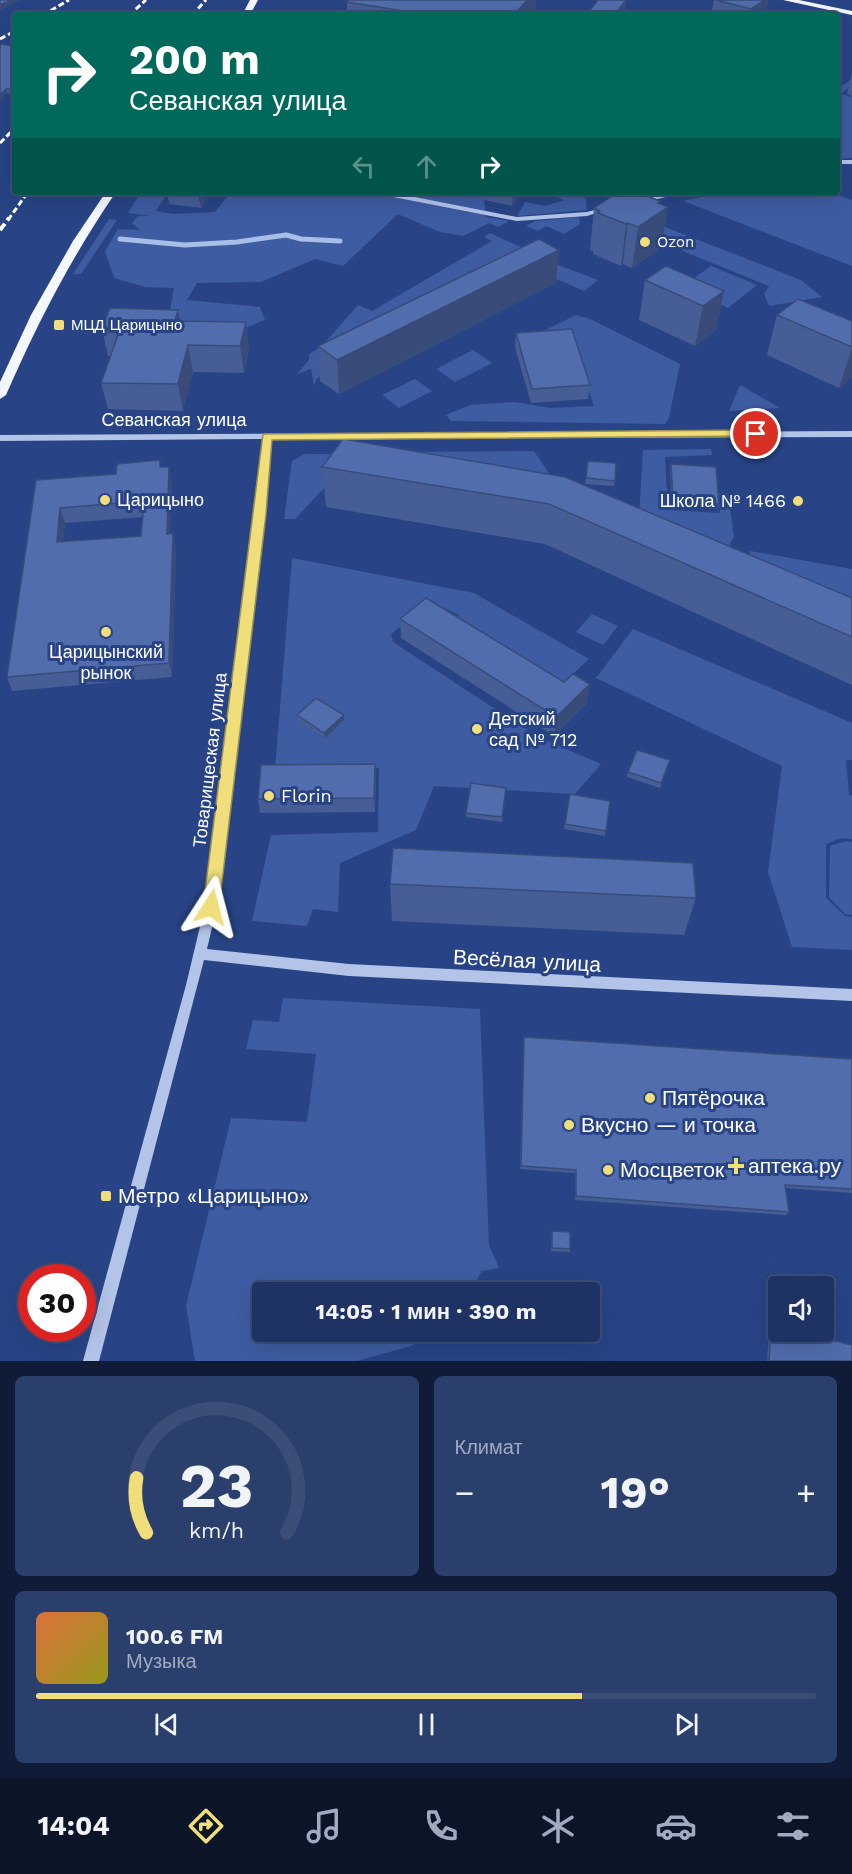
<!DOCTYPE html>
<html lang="ru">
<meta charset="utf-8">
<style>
:root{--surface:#1e3364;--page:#2b3f6d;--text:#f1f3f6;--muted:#a1aabf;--line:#3c4e78;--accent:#efde7a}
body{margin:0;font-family:"Work Sans",sans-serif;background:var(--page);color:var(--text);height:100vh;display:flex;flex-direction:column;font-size:22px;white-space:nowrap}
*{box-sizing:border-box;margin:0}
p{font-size:20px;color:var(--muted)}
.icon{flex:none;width:33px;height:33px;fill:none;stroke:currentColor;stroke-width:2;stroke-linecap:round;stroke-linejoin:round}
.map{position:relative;height:1361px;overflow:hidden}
.sheet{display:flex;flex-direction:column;gap:15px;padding:15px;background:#101c37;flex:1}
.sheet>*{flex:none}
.hud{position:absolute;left:12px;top:12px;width:828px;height:183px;border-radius:6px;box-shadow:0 6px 24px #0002,0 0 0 2px var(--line);background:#00695c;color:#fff;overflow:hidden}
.tools{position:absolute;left:768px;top:1276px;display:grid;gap:12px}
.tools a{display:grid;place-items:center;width:66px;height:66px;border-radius:6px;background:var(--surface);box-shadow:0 6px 24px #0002,0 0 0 2px var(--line);font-size:30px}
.speed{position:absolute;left:18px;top:1264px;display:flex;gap:12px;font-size:30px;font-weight:700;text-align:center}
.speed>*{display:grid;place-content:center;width:78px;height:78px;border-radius:50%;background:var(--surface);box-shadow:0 6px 24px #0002,0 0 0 2px var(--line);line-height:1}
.speed .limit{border:9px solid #d22;background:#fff;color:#111}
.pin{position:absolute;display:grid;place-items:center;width:51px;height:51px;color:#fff;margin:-26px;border:3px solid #fff;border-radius:50%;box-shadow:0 2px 6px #0007}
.me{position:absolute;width:66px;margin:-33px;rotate:9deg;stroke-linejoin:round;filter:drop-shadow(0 0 4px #0008)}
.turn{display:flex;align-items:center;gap:21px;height:126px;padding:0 18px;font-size:27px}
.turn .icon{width:78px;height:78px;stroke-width:2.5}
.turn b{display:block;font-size:42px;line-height:51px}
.lanes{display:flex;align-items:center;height:57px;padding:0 18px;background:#0003;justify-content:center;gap:30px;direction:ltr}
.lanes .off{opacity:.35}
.big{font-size:45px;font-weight:700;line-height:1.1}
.sheet .widget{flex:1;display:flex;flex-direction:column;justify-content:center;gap:9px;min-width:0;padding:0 21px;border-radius:9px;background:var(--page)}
.sheet .dial{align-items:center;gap:0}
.dial svg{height:156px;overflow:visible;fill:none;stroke:var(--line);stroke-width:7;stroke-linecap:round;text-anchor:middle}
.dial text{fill:var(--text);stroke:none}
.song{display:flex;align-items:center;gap:18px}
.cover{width:72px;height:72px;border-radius:9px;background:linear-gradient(135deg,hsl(20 70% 55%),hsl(60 70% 35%))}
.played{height:6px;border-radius:3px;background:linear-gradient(90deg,var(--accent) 70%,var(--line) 70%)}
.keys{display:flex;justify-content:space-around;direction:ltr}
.heat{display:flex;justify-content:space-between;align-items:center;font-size:33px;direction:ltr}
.sheet .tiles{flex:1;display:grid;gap:15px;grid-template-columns:1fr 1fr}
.widget:last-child{grid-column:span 2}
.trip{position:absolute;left:252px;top:1282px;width:348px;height:60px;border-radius:6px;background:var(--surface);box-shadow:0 6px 24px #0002,0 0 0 2px var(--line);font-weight:700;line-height:60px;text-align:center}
.tabs{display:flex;height:96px;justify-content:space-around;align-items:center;background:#0c1428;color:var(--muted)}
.tabs .icon{width:42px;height:42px}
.tabs .selected{color:var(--accent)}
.tabs b{font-size:27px;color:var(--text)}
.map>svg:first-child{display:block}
.green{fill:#3d5ca2}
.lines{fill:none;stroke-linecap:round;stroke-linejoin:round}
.stream{stroke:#a8bde8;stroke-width:5}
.minor{fill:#b3c4e8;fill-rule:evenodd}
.major{fill:#f5f7fe;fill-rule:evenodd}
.rail-far1{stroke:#fff;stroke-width:3;stroke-dasharray:6 3;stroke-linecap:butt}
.rail{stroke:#fff;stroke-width:4;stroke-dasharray:8 4;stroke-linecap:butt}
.wall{fill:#465e95;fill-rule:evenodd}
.shaded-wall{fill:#394c79}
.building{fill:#516dad;stroke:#394c79;stroke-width:1.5;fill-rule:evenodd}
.route{fill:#efde7a;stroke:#9b904f;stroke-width:1.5}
.poi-dot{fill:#efde7a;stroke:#284486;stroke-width:2}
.labels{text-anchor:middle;stroke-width:6;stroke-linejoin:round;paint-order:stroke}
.far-poi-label{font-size:15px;fill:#fff;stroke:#284486;text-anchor:start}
.street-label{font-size:18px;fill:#fff;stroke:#284486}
.poi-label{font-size:18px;fill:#fff;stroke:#284486;text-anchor:start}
.near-street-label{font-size:21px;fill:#fff;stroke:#284486}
.near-poi-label{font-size:21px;fill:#fff;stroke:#284486;text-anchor:start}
</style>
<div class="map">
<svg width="852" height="1361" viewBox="0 0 852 1361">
<rect width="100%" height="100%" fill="#284486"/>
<g class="green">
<path d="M852,79V84L841,94L852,97V158L837,159V89Z"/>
<path d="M141,192H168L156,211L174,214L215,212L231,192H490L484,200L486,217L509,221L498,227L489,223L463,236L440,232L398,214L343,266L315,259L261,282L197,283L187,300L260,307L265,320L237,331L168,321L174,288L145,287L114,278L105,251L118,229L140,230L132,223L138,216H150L128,213Z"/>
<path d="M547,192H573L575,197H583L586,200L587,210L517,216L525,202L545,206L564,200Z"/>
<path d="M723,192H828L852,200V266L683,201Z"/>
<path d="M629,213L801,280L822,297L769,306L764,294L769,286L685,252L671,241L618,220Z"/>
<path d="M579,217L580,224L564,234L546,226L538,231L526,226L536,221Z"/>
<path d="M109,219L117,220L81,274H73Z"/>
<path d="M490,233L536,254L534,256L598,280L584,291L536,270L317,378L314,386L311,369L297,374L309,360V354L321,347L358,305L372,311L492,241L484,237Z"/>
<path d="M711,266L757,285L728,308L681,288Z"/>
<path d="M576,315L590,319L680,364L669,418L665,424L451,421L446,415L470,405L515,402L550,408L594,406L574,341L521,342Z"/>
<path d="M473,350L492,363L455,382L436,369Z"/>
<path d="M415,379L432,391L399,408L382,395Z"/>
<path d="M740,385L780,408L729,411Z"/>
<path d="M711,449L712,455L665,457L668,510L720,513L719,493H728L734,537L730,544L732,554L639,517L643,450Z"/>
<path d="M534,451L562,493L386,452Z"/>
<path d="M305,454H356L295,519H284L292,461Z"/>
<path d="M750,551L852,569V600L750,560Z"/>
<path d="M292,558L474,593L589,659L558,688L456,624L459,615L432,602L391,634L393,642L538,737L601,764L575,794L434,786L416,830L340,863L338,912L313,909L307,926L252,921L271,835L378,832L379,768L275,770Z"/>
<path d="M592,614L618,626L603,645L576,632Z"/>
<path d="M633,629L852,723V760H846L849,795H852V839L842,838L826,844V898L845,916L852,917V950L792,947L768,872L782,766L596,678Z"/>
<path d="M846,841L852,842V915L845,914L829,897L830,846Z"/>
<path d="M283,998L480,1009L489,1245L499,1268L482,1271L469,1293H262V1332H431L411,1346L357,1361H195L186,1306L231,1118L307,1122L316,1054L246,1049L253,1020L279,1022Z"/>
</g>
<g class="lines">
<path class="stream" d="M120,239L185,245L237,242L286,235L301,239L340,241"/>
<g class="minor">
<rect x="837" y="160" width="15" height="4"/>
<path d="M375,192H389L517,217L587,212L606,207L609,209L587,216L517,221L378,194Z"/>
<path d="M673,192H685L642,203L639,201Z"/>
<path d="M852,431V437L271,439L265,514L220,893L207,949L349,964L852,989V1001L349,976L204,960L99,1361H83L186,985L208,893L255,514L262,439L0,441V435Z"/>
</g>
<g class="major">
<path d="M250,0H258L250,15H242Z"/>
<path d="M783,0H799L852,11V15Z"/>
<path d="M106,192H116C72,256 37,324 6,395L0,399V382L31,315L73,241Z"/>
</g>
<g class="rail-far1">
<path d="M43,15L69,0"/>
<path d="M129,15L146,0"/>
<path d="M192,15L206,0"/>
<path d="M0,39L15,31"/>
<path d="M0,143L15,128"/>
<path d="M8,220L28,192"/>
</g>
<path class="rail" d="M0,230L9,218"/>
</g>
<g class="wall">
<path d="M349,0H536L535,12L532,15H347V2Z"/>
<path d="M714,0H768L765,15H711Z"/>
<path d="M15,45V90L11,94L7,93L0,101L13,46Z"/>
<path d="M852,73V96L847,94Z"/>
<path d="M167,192H210L201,208L169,204Z"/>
<path d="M485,192H522L512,206L484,200Z"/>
<path d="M597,192H637L668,207L661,248L632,268L623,264L621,266L593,254V251L590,250L594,208L613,195Z"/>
<path d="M559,250L556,283L339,394L320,381L318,346Z"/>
<path d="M645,280L724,291L716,330L695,346L639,320Z"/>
<path d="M178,310L180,321L249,349L244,373L193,372L183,411L108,409L101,383L111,356H108L102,329Z"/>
<path d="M777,315L852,321V377L839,388L767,355Z"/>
<path d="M516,333L590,385L588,399L531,403L515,347Z"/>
<path d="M343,439L852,598V685L545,544L326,507L322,467Z"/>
<path d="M588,461L615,481L614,486L585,484Z"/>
<path d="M671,464L719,504L718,509L672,507L670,470Z"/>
<path d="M162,467L172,482L170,534L176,548L172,677L12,691L7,677L36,480L116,474ZM143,517L141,536L63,542L65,523Z"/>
<path d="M400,619L587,703L554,736L401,638Z"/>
<path d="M297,715H344V720L325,738L297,720Z"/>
<path d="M668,765L660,788L627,777L628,772Z"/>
<path d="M376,778L375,812L260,813L258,799Z"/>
<path d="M506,788L502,822L466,817V813Z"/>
<path d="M570,794L610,801L605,836L564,829Z"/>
<path d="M390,884L696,898L684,935L392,921Z"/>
<path d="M524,1037L852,1059V1193L786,1188L789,1212L786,1215L575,1200V1173L520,1169Z"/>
<path d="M552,1231L570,1249V1252L551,1251Z"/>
<path d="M772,1315L810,1335L852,1361H767L770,1318Z"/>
</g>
<g class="shaded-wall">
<path d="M11,0H21L0,10V5Z"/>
<path d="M527,0H536L535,12L532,15H514Z"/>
<path d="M626,0L625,15H615Z"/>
<path d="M765,0H768L765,15H750L751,9Z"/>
<path d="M15,85V90L11,94L10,89Z"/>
<path d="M6,89L7,93L0,101V95Z"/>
<path d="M199,192H210L201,208L198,194Z"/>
<path d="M513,192H522L512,206Z"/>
<path d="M660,201L658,213L668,207L661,248L632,268L638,227L658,203Z"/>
<path d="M628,223L623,264L621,266L626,224Z"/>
<path d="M559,250L556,283L339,394L337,360Z"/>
<path d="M724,291L716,330L695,346L703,306Z"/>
<path d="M178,310L183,336L175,321Z"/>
<path d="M246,322L249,349L244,373L240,346Z"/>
<path d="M188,345L193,372L183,411L178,384Z"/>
<path d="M852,347V377L839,388L852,348Z"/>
<path d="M169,467L172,482L170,549L167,534Z"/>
<path d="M60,508L65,523L62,557L57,542Z"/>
<path d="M173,533L176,548L172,677L169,663Z"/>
<path d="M590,684L587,703L554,736L556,717Z"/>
<path d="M344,715V720L325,738L324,733Z"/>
<path d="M375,764L376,778L375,812L374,798Z"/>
</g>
<g class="building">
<path d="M0,0H11L0,5Z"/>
<path d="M349,0H527L514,15H428L347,2Z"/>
<path d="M598,0H626L615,14L619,15L587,14Z"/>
<path d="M716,0H765L751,9Z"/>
<path d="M2,44L13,46L15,45V85L10,89H6L0,95V45Z"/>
<path d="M182,192H199L198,194Z"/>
<path d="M618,192H637L660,201L658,203L668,207L638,227L628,223L626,224L598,213L600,211L594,208Z"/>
<path d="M539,239L559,250L337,360L318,346Z"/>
<path d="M666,266L724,291L703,306L645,280Z"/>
<path d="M798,299L852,321V347L777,315Z"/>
<path d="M110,308L178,310L175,321L246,322L240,346L188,345L178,384L101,383L120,329H102Z"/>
<path d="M572,329L590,385L532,389L516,333Z"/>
<path d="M343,439L565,477L852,598V637L549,504L322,467Z"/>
<path d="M160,460V467H169L167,534L173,533L169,663L7,677L36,480L116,474L117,464ZM144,501L141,536L57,542L60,508Z"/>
<path d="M588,461L616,463L615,481L586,478Z"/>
<path d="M671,464L716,467L719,504L673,501Z"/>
<path d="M426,598L564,682L573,674L590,684L556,717L400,619Z"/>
<path d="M316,698L344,715L324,733L297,715Z"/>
<path d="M637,750L670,760L661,783L628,772Z"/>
<path d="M375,764L374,798L258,799L261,765Z"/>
<path d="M471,783L506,788L502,817L466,813Z"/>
<path d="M570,794L610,801L606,831L565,824Z"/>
<path d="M393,848L693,863L696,898L390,884Z"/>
<path d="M524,1037L852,1059V1189L785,1185L789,1212L576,1196V1170L521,1166Z"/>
<path d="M552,1231L570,1232V1249L552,1248Z"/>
<path d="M772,1315L778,1317V1332H810V1335L852,1345V1361H769Z"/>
</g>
<path class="route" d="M756,430L762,434L760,436L272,440L266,514L219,907L217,912L211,914L205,912L203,907L263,434Z"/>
<g class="poi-dot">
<circle cx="645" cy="242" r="6"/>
<rect x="53" y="319" width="12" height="12" rx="3"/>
<circle cx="105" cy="500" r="6"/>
<circle cx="798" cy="501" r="6"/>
<circle cx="106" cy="632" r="6"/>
<circle cx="477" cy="729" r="6"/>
<circle cx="269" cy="796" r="6"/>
<circle cx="650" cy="1098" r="6"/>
<circle cx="569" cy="1125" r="6"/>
<path d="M733 1157h6v6h6v6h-6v6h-6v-6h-6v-6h6z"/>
<circle cx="608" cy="1170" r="6"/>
<rect x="100" y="1190" width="12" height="12" rx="3"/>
</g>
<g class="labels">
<g class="far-poi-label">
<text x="657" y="247">Ozon</text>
<text x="71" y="330">МЦД Царицыно</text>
</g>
<g class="street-label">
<text x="174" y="426">Севанская улица</text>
<text transform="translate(210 760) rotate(-83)" y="6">Товарищеская улица</text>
</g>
<g class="poi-label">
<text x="117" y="506">Царицыно</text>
<text x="786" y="507" text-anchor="end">Школа № 1466</text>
<text x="106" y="658" text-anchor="middle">Царицынский<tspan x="106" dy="21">рынок</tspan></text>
<text x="489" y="725">Детский<tspan x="489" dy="21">сад № 712</tspan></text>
<text x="281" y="802">Florin</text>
</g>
<g class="near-street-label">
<text transform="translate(527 961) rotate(3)" y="7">Весёлая улица</text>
</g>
<g class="near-poi-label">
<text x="662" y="1105">Пятёрочка</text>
<text x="581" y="1132">Вкусно — и точка</text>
<text x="748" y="1173">аптека.ру</text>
<text x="620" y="1177">Мосцветок</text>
<text x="118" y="1203">Метро «Царицыно»</text>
</g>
</g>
</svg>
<div class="tools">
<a><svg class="icon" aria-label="sound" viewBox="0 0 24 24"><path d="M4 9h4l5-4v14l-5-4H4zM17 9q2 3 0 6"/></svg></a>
</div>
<div class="speed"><div class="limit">30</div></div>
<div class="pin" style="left:756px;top:434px;background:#d93025"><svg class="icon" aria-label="arrive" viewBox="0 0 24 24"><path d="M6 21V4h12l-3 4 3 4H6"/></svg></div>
<svg class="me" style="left:211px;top:907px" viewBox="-20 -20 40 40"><path d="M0-17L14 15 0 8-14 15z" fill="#efde7a" stroke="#fff" stroke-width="4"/></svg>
<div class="trip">14:05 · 1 мин · 390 m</div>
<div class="hud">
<div class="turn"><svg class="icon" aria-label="right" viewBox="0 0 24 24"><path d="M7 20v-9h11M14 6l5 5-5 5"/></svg><div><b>200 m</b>Севанская улица</div></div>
<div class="lanes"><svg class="icon off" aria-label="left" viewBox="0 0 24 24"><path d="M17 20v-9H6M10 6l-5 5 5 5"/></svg><svg class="icon off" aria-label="ahead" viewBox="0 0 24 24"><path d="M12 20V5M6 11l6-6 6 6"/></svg><svg class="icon" aria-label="right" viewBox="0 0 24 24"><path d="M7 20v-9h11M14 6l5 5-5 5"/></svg></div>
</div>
</div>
<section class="sheet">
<div class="tiles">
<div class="widget dial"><svg viewBox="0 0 100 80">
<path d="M14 69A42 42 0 1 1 86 69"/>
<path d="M14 69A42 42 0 0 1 9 41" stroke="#efde7a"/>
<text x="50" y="56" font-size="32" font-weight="700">23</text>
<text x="50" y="72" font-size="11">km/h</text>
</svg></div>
<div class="widget"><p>Климат</p>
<div class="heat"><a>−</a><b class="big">19°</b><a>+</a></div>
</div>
<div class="widget">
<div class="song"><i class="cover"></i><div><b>100.6 FM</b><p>Музыка</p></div></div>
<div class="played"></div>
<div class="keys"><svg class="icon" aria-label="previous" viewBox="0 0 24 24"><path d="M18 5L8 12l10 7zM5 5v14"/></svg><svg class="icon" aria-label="pause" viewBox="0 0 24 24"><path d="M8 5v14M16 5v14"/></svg><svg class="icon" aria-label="next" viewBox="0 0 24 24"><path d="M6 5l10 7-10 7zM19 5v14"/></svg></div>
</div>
</div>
</section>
<nav class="tabs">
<b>14:04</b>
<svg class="icon selected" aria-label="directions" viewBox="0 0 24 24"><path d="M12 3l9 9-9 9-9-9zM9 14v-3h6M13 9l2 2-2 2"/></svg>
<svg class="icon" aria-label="music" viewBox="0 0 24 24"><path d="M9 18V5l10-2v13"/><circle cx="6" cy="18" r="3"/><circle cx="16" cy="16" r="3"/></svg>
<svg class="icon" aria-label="phone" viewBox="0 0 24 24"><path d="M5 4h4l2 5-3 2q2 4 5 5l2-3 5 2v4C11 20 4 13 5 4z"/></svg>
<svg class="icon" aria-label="climate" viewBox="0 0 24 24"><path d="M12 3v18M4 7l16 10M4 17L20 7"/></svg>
<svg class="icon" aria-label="car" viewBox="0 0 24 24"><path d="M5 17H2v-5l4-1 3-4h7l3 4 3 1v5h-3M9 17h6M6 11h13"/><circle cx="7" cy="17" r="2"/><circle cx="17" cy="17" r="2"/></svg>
<svg class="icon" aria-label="filters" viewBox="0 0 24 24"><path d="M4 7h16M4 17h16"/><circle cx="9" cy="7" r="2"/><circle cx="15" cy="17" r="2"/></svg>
</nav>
